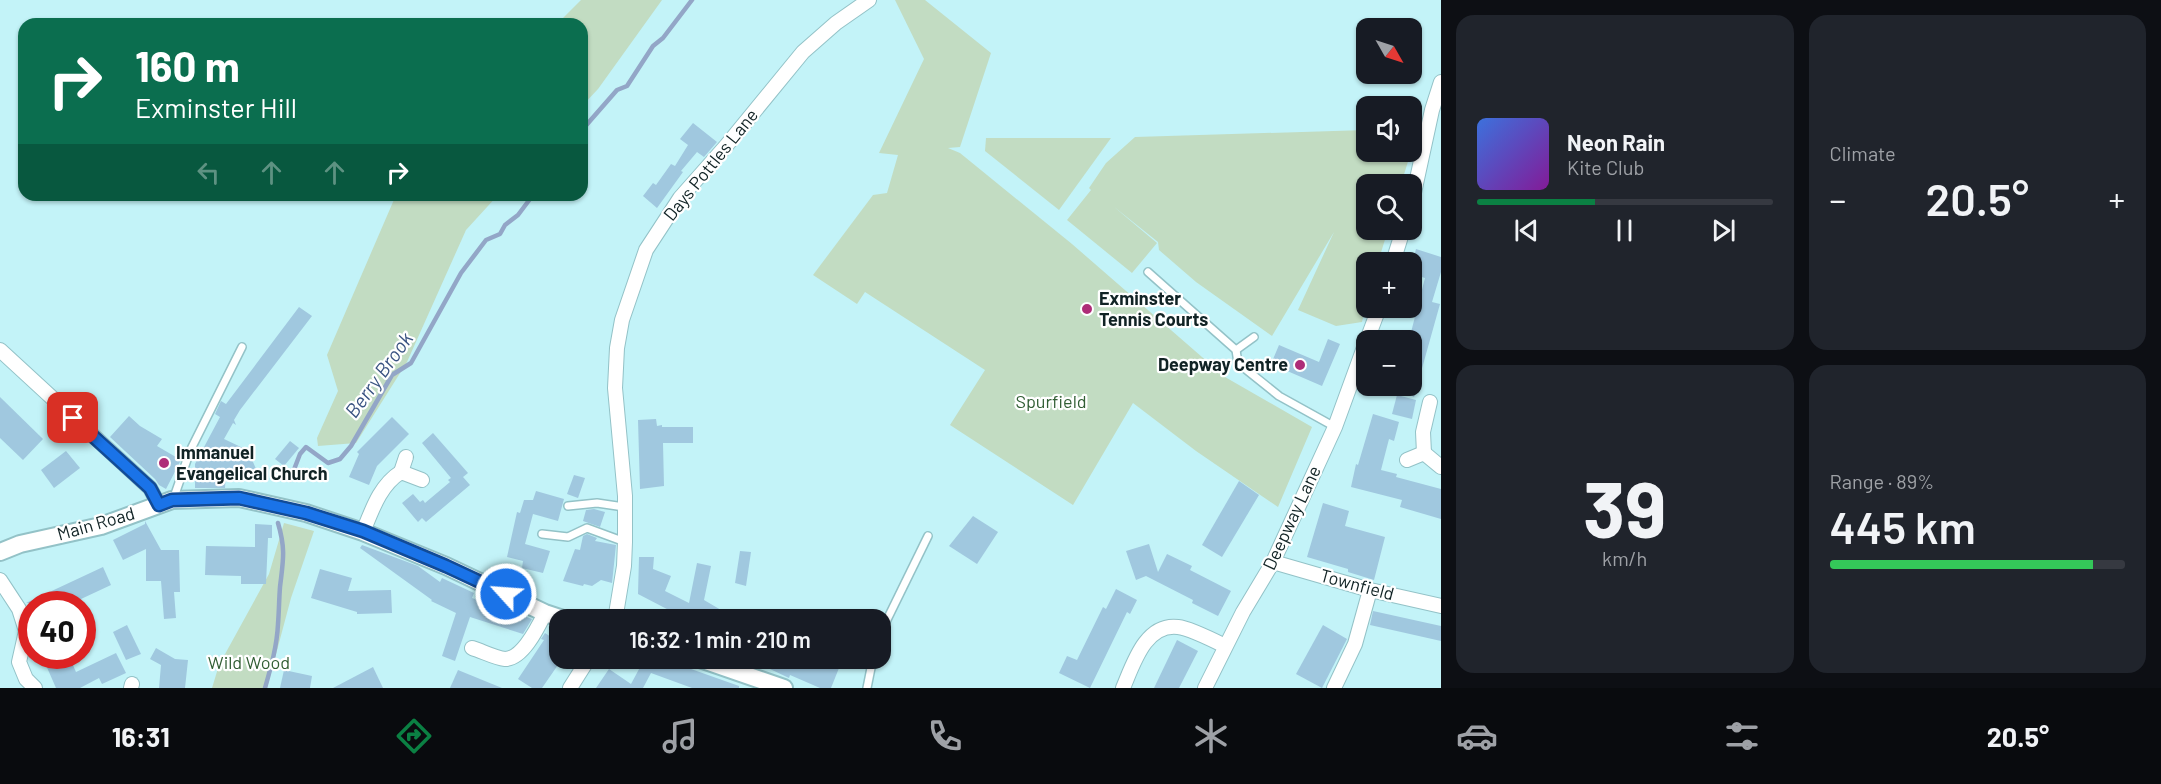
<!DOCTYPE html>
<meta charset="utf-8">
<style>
:root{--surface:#171b24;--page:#20242c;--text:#f1f3f6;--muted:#9ea1a6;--line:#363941;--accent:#0b8043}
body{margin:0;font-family:Barlow,sans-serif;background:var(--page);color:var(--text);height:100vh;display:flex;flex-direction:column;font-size:22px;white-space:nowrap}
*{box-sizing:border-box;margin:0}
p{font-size:20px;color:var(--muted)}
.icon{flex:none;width:33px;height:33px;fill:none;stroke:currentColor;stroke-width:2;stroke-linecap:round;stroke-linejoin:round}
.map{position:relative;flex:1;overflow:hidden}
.sheet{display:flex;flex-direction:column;gap:15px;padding:15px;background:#0d0f14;width:720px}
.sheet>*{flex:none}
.banner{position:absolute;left:18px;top:18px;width:570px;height:183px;border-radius:18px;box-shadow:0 2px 4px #0004;background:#0b6e4f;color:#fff;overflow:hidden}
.needle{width:39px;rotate:129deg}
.tools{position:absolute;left:1356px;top:18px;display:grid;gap:12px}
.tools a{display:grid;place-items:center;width:66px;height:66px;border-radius:12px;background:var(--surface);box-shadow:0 2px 4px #0004;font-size:30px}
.speed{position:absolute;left:18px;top:591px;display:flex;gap:12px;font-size:30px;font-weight:700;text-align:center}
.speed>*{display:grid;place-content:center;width:78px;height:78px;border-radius:50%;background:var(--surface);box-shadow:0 2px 4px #0004;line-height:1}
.speed .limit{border:9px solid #d22;background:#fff;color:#111}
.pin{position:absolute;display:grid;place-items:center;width:51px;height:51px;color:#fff;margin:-26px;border-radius:12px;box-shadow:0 3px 9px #0006}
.me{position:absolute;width:66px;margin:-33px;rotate:296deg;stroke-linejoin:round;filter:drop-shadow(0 0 4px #0008)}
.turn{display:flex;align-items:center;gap:21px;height:126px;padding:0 18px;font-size:27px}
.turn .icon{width:78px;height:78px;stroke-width:2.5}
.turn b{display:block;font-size:42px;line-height:51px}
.lanes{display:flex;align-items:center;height:57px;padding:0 18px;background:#0003;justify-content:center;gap:30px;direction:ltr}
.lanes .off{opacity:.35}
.big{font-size:45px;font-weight:600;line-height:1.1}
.sheet .widget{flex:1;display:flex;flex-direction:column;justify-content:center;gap:9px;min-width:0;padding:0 21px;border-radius:18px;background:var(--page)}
.sheet .dial{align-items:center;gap:0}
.dial b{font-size:78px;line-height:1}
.song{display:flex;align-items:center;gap:18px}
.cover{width:72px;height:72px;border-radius:9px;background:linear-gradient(135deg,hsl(220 70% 55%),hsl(290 70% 35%))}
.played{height:6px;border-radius:3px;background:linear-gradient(90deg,var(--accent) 40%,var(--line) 40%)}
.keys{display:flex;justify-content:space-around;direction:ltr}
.heat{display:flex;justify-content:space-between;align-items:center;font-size:33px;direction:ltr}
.charge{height:9px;border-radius:4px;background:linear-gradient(90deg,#34c759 89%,var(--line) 0)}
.sheet .tiles{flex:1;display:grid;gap:15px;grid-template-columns:repeat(2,1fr)}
.trip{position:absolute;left:549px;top:609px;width:342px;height:60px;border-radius:18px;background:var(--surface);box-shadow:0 2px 4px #0004;font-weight:600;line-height:60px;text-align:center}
.tabs{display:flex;height:96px;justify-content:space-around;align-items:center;background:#090b0e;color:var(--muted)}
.tabs .icon{width:42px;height:42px}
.tabs .on{color:var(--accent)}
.tabs b{font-size:27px;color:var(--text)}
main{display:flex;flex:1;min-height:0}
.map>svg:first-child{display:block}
.green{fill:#c2dcc2}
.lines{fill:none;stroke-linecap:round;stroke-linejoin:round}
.stream{stroke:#93a6c7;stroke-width:4.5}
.building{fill:#a0c8df}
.service-casing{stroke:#93c2c7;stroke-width:10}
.minor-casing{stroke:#93c2c7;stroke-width:16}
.tertiary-casing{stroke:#93c2c7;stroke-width:20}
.service{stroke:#fff;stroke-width:7}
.minor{stroke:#fff;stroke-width:14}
.tertiary{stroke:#fff;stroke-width:16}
.route-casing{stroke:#114b97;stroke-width:15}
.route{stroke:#1a73e8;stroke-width:10}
.poi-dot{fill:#ae2c78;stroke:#fff;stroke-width:2}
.labels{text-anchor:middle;stroke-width:4.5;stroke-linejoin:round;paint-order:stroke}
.street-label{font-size:18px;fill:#112325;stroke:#fff}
.poi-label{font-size:18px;font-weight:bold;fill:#112325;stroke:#fff;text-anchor:start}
.park-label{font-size:18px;fill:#315e34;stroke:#fff}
.water-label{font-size:20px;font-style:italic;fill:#3a5382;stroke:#fff}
</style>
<main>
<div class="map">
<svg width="1441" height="688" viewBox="0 0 1441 688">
<rect width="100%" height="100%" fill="#c3f3f8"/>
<g class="green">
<path d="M581,0H662L598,89L582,106V24H557Z"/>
<path d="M895,0H925L991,53L960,147L948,148L960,153L1072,244L1225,377L1312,427L1278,507L1196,451L1133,403L1073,505L950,425L985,370L865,292L857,304L813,275L873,195L887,193L898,155L879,153L924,59Z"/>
<path d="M1366,130V152H1411L1401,184H1366V230H1388L1378,262H1366V304L1362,322L1336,326L1298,310L1334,232L1272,336L1196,282L1159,250L1158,242L1113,206L1157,243L1132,273L1067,220L1091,190L1089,188L1106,163L1135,137Z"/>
<path d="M986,138H1111L1059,210L985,151Z"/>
<path d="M396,195H498L466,230L407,362L356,443L318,446L317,438L338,391L327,355Z"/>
<path d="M284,523L314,531L291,598L267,688H212L219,665L269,574Z"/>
</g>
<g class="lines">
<g class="stream">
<path d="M582,130L617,90L627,86L653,46L663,38L692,0"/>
<path d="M290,480L300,454L306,447L328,463L340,459L351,446L392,375L411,363L461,273L486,240L500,234L505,225L518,215L533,195"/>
<path d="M265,688C271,667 277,646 278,624C279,612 279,600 280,587C283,561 286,550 278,523"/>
</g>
</g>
<g class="building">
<path d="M693,123L717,142L704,157L697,152L681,171L683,172L657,208L643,196L653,183L656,185L671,164L675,166L688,145L680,139Z"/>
<path d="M1416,249L1441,257V272L1432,302L1440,304L1414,397L1412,396V340H1409L1425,278L1412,274V265Z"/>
<path d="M299,307L312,316L240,410L234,420L236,425L233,423L224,439L243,448L253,462L260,478L226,474L225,488H195V464L220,417L215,414L221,401L226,404Z"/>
<path d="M1328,339L1340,344L1322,386L1271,364L1279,345L1319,362Z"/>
<path d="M1397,395L1416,400L1412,419L1392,414Z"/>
<path d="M0,397L43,439L23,460L0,438Z"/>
<path d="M1373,414L1399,422L1394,441L1389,439L1381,470L1397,474L1396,477L1441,489V519L1400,507L1402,500L1351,487L1356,464L1358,465Z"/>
<path d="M129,416L140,426L162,439L157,446L181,460L166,489L159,485L155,479L110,437Z"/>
<path d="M392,417L409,434L377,466L369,485L349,477L359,454L357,452Z"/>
<path d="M656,419L657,426L662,425V427H693V443H663L664,486L640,489L638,420Z"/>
<path d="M433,433L468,473L463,477L470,485L426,522L422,518L418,522L402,503L413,494L420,502L423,500L425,503L450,482L448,480L451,478L422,443Z"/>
<path d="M290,441L299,448L284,466L275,459Z"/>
<path d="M66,451L80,468L54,488L41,470Z"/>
<path d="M574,475L585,478L578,498L567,494Z"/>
<path d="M1239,481L1259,495L1222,557L1202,545Z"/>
<path d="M536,491L564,499L558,521L533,514L525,544L550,551L543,573L522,568L523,561L507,557L517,512L520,513L524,500H533Z"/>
<path d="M1323,503L1349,511L1345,526L1385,537L1374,580L1348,572V569L1307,557Z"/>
<path d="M594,509L605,512L600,527L583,521L586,510Z"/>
<path d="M973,516L998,532L977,564L949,546Z"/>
<path d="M145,521L161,550H179L180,592H174L176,618L164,619L161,581H146V549L123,560L113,540L145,524Z"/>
<path d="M255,524L272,525V538H268L266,584H241V576L205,575L206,546L255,547Z"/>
<path d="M587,534L597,538L595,541L616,545L612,583L601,580L592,586L584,584L583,586L563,581L575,549L580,550L583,536Z"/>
<path d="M1149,544L1158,572L1167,554L1192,566L1190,570L1231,591L1218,616L1192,603L1193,600L1146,576L1136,580L1126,551Z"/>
<path d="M362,545L418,566L440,582L442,578L474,593L472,598L532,619L523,634L470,617L455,661L442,656L456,613L431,601L432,600L360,548Z"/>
<path d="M740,551L751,552L746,586L735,583Z"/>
<path d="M639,557H654L653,569L671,576L665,591L689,603L697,563L711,566L704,600L738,620H688L638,594Z"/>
<path d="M103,567L111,585L81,599L84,604L26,603Z"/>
<path d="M320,569L352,578L348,591L391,590L392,613L357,614V612L311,598Z"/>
<path d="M1116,589L1137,600L1130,614L1127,612L1090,688L1059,673L1067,656L1077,660L1103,607L1106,609Z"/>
<path d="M1373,611L1441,626V641L1370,625Z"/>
<path d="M127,625L141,654L126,660L113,632Z"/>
<path d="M1323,625L1347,639L1322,688L1296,674Z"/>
<path d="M545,633L560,643V662L542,688H532L518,679L544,640L541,639Z"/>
<path d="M1177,640L1198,651L1179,688H1154Z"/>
<path d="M156,648L175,659L188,660L185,688H159L161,665L150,659Z"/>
<path d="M116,653L126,673L102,684L99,678L80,688H56L42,656H69L76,672Z"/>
<path d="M645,658H660L739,686V688H692L651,673L643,688H596L609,669L631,684Z"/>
<path d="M747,658H843L831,688H820L790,675L789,678Z"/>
<path d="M373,667L383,688H333Z"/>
<path d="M284,670L312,676L310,688H280Z"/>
<path d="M458,670L502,688H450Z"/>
</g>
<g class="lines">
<g class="service-casing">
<g id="service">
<path d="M1148,272L1236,350L1238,363L1279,396L1335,427"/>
<path d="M1236,350L1254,337"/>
<path d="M173,500L190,451L242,347"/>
<path d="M568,506L597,503L624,507"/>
<path d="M542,534L568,537L587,528L625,542"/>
<path d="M880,634L928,536"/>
<path d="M867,688L873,658"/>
</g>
</g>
<g class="minor-casing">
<g id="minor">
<path d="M1412,202L1432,110L1441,82"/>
<path d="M1393,262L1403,230"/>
<path d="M1367,340L1379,308"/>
<path d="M0,350L150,488L159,505"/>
<path d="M1424,453L1423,432L1430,402"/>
<path d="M1407,460L1424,453L1441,467"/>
<path d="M401,472L406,457"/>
<path d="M363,532C372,510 380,485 401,472L422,480"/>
<path d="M1273,562L1370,590L1441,606"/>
<path d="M0,580L19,609L26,631L19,662L26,679L35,688"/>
<path d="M615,620L624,566L625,542V496L615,388L617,348L622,320L646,250L680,198L726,146L803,52L836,23L869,0"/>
<path d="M472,648C482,651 495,658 505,659C523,659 538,627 545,613"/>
<path d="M131,688L132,684"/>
<path d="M570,688L589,658"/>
<path d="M1123,688C1133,665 1145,623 1178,627C1188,628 1215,641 1225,646"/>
<path d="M1205,688L1243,612L1273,562L1335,427L1366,342"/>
<path d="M1334,688L1355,644L1370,590"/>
</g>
</g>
<g class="tertiary-casing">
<g id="tertiary">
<path d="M0,552L20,544L101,526L172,500L239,498L306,513L363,532L446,566L545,613L566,620"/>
<path d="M697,658L784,688"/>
</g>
</g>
<use href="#service" class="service"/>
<use href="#minor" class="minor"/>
<use href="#tertiary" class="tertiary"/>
</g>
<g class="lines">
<g class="route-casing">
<path id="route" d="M73,418L150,488L159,505L172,500L239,498L306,513L363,531L446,566L506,594"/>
</g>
<use href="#route" class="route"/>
</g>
<g class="poi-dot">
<circle cx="1087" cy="309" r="6"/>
<circle cx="1300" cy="365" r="6"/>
<circle cx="164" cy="463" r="6"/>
</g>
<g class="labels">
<g class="street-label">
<text transform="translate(711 165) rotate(-51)" y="6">Days Pottles Lane</text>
<text transform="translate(1292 518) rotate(-65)" y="6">Deepway Lane</text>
<text transform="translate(96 524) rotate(-16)" y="6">Main Road</text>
<text transform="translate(1357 585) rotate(15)" y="6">Townfield</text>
</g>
<g class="poi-label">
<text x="1099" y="305">Exminster<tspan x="1099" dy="21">Tennis Courts</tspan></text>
<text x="1288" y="371" text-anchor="end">Deepway Centre</text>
<text x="176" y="459">Immanuel<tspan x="176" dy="21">Evangelical Church</tspan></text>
</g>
<g class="park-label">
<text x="1051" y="408">Spurfield</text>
<text x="249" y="669">Wild Wood</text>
</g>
<g class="water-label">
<text transform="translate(379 375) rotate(-54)" y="7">Berry Brook</text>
</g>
</g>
</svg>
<div class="tools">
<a><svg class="needle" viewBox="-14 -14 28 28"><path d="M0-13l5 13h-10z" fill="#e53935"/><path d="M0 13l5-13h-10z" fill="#9ea1a6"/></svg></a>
<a><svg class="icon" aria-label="sound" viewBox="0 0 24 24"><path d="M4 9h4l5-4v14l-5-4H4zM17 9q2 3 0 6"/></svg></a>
<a><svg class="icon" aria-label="search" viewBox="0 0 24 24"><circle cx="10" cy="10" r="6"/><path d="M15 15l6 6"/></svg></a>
<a>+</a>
<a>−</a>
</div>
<div class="speed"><div class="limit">40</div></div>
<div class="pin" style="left:73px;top:418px;background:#d93025"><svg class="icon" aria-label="arrive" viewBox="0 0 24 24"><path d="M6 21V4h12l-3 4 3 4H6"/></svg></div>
<svg class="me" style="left:506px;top:594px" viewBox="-20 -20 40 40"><circle r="17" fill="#1a73e8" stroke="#fff" stroke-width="3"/><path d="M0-11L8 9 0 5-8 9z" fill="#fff"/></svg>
<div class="trip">16:32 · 1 min · 210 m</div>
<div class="banner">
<div class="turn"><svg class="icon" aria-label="right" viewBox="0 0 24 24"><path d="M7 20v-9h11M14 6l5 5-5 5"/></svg><div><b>160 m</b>Exminster Hill</div></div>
<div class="lanes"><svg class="icon off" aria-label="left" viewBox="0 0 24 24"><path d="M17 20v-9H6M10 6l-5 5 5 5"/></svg><svg class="icon off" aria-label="ahead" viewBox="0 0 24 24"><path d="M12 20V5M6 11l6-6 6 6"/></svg><svg class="icon off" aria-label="ahead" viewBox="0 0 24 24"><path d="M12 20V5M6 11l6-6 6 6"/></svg><svg class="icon" aria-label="right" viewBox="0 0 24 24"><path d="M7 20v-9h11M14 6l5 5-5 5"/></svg></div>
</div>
</div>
<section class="sheet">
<div class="tiles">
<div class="widget">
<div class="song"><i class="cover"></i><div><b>Neon Rain</b><p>Kite Club</p></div></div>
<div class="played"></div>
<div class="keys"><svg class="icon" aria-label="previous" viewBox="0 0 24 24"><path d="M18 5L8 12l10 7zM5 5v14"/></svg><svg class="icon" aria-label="pause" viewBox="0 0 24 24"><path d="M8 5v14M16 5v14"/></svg><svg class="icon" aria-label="next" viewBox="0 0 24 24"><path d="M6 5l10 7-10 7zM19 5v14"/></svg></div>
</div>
<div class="widget"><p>Climate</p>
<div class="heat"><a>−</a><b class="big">20.5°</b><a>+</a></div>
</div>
<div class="widget dial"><b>39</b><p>km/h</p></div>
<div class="widget"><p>Range · 89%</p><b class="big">445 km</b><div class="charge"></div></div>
</div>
</section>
</main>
<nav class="tabs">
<b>16:31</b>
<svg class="icon on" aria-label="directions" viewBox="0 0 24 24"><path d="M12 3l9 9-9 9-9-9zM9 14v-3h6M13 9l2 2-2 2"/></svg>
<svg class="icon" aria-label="music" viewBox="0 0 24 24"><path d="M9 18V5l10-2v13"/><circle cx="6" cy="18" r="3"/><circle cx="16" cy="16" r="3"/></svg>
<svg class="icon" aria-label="phone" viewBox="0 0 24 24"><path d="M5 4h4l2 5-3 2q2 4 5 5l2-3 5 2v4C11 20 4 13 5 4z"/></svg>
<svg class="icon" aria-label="climate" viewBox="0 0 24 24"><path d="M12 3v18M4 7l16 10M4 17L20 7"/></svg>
<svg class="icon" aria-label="car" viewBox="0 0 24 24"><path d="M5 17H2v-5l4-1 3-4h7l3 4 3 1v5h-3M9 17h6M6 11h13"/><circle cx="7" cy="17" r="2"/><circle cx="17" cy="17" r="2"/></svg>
<svg class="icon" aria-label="filters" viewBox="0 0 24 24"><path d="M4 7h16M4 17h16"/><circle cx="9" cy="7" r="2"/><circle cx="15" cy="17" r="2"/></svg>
<b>20.5°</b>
</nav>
